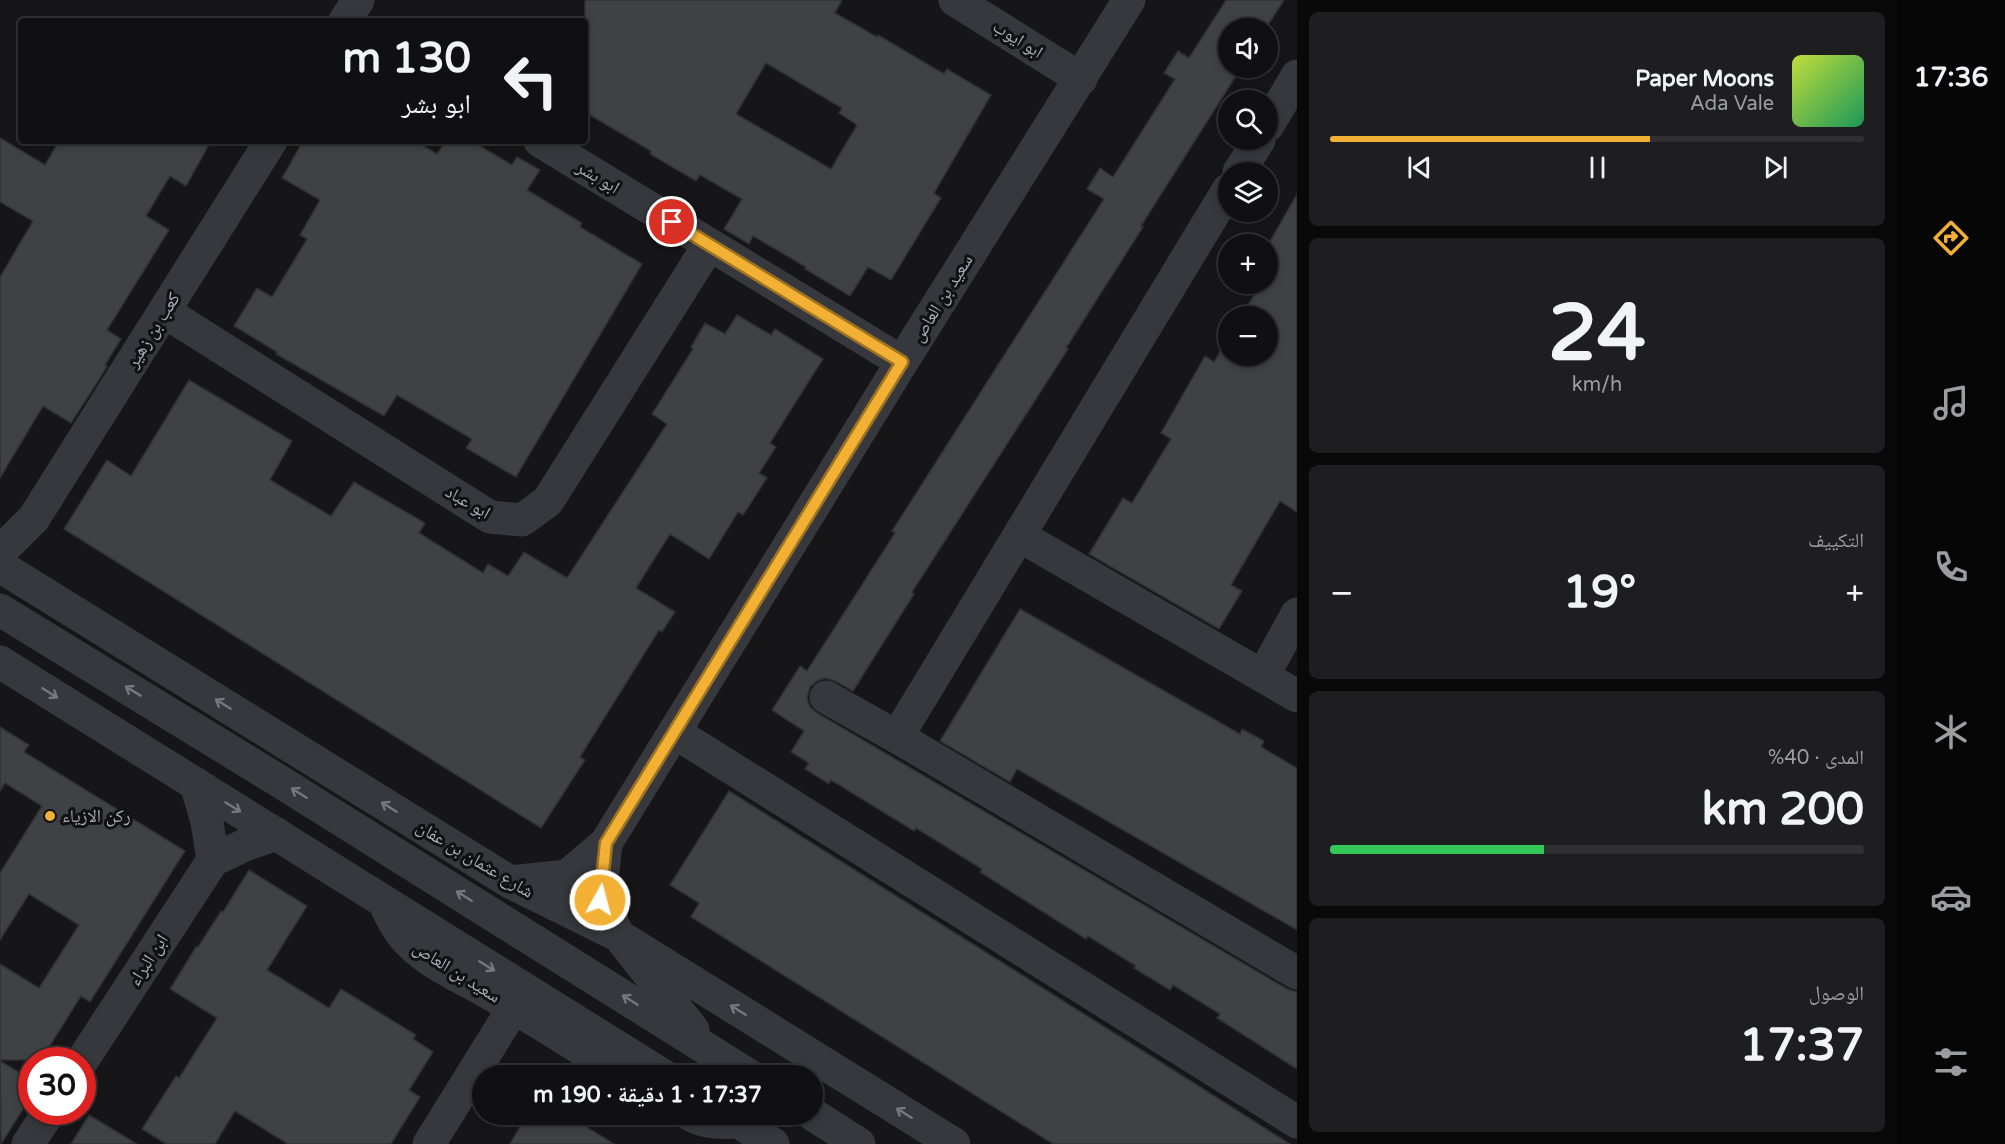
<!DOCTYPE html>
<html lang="ar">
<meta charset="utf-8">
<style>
:root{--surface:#101012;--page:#1e1e20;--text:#f1f3f6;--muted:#9c9d9f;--line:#303032;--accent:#f2b134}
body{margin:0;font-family:"Varela Round","Noto Naskh Arabic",sans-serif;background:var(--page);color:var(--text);direction:rtl;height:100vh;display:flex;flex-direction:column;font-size:22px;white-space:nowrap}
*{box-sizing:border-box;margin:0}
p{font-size:20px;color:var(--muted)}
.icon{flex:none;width:33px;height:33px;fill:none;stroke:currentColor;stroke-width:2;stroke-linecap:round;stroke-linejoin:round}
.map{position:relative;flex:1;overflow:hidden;direction:ltr}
.details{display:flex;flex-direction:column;gap:12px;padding:12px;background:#09090a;width:600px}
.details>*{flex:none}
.top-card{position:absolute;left:18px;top:18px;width:570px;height:126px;border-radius:6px;box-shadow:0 3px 9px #0003,0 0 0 2px var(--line);direction:rtl;background:#101012;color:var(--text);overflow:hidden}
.buttons{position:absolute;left:1218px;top:18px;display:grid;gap:12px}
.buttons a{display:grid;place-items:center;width:60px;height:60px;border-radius:50%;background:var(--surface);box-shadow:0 3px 9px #0003,0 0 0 2px var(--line);font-size:30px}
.speed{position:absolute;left:18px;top:1047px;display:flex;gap:12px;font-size:30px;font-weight:700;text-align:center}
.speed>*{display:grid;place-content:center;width:78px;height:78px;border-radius:50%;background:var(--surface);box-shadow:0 3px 9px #0003,0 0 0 2px var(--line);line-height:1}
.speed .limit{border:9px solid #d22;background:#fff;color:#111}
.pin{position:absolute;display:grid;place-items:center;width:51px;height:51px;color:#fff;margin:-26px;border:3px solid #fff;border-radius:50%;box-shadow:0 2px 6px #0007}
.me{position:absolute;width:66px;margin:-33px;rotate:7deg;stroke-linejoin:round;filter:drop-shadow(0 0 4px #0008)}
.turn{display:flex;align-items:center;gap:21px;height:126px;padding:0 18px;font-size:27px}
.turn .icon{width:78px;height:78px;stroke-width:2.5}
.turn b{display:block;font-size:42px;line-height:51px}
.big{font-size:45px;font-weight:700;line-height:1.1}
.details .widget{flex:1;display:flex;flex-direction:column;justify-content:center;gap:9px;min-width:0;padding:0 21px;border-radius:9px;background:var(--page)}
.details .dial{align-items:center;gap:0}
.dial b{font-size:78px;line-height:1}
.song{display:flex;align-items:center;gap:18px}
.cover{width:72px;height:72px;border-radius:9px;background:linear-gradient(135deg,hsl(70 70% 55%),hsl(150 70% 35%))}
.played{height:6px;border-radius:3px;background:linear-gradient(90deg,var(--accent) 60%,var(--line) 60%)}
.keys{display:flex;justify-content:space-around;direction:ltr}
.heat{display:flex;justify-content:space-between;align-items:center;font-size:33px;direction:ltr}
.charge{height:9px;border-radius:4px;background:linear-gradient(90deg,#34c759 40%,var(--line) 0)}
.trip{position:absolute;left:472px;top:1065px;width:351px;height:60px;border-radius:30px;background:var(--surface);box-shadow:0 3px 9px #0003,0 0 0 2px var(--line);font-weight:700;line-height:60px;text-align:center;direction:rtl}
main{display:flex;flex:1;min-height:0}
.dock{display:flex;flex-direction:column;width:108px;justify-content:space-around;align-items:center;background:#060607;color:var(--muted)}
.dock .icon{width:42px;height:42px}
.dock .on{color:var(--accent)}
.dock b{font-size:27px;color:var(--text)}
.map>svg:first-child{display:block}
.building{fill:#404145;stroke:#303034;stroke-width:1.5;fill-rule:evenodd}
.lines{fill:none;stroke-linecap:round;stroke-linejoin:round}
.minor{stroke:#37383d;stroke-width:33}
.tertiary{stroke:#37383d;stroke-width:33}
.oneway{stroke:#757881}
.route-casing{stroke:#9d7322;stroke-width:15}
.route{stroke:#f2b134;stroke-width:10}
.poi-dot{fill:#f2b134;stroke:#111113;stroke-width:2}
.labels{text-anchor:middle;stroke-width:6;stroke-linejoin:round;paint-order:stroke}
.street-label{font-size:18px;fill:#a8adb8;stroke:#111113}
.poi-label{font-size:18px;fill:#a8adb8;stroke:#111113;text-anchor:start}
</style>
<main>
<nav class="dock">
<b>17:36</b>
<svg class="icon on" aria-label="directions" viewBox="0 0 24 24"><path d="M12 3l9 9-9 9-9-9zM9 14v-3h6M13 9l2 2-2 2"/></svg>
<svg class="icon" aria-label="music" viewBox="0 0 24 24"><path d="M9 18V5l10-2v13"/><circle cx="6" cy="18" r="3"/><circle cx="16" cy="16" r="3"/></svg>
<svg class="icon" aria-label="phone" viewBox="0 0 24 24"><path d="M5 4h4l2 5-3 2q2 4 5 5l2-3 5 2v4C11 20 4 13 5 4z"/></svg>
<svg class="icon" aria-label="climate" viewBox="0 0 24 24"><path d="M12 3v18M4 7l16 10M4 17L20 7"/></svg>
<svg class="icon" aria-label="car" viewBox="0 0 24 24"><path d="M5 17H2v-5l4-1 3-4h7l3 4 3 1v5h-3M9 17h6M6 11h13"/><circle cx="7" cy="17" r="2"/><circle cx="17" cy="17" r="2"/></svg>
<svg class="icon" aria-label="filters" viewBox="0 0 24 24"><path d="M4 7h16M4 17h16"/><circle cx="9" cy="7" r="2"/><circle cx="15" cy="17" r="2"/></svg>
</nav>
<section class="details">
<div class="widget">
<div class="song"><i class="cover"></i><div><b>Paper Moons</b><p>Ada Vale</p></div></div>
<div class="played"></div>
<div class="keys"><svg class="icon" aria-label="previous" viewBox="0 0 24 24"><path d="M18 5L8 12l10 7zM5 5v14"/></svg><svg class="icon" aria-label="pause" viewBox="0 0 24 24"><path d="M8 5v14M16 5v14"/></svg><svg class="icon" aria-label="next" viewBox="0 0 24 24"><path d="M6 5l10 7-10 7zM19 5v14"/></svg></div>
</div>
<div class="widget dial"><b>24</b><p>km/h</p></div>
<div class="widget"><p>التكييف</p>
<div class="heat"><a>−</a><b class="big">19°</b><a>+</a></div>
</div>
<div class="widget"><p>المدى · 40%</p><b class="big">200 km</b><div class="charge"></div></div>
<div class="widget"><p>الوصول</p><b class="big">17:37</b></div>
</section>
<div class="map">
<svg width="1297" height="1144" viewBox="0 0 1297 1144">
<rect width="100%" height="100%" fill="#161618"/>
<g class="building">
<path d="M585,0H842L835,13L877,37L878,35L944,74L947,69L991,95L934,193L941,198L891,280L868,267L850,296L805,269L806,267L753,236L749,244L724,229L742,199L700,175L696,181L650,154L651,151L585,112ZM766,63L842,108L839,113L857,125L831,169L736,114Z"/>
<path d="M1226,0H1284L1266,28H1228V68H1241L1141,226L1143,227L1066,348L1068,349L912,592L914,594L853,691L835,681L825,678L817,681L810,687L807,698L810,707L817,713L1287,989L1297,992V1069L1217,1018L1220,1014L1173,985L1170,990L1134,968L1136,966L1088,936L1086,939L980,872L982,869L916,828L914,831L831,780L829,784L805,769L809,763L791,752L804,731L772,710L800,666L807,671L895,533L892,531L1104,199L1087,189L1100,168L1113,177L1175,79L1164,73L1178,51L1189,58Z"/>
<path d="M0,138L45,165L59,141H211L186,186L170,176L146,216L169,230L107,330L121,339L105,365L107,366L98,381L71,423L43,406L0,478V277L33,221L0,202Z"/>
<path d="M303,141H415L437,154L446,141H472L512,165L517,157L540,170L527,190L582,223L580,227L642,264L516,477L466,448L472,439L397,395L384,416L276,354L277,352L234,326L257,288L272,297L307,239L300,235L320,200L282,178Z"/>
<path d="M1297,194V512L1280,501L1231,585L1242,591L1219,629L1089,554L1123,498L1132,503L1171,439L1161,433L1205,356L1214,362L1228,338V356H1268V316H1241L1261,284H1268V245Z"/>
<path d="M737,315L771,335L775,329L823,359L770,443L776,447L759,473L767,478L743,515L738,512L709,559L670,534L636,588L675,612L662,632L659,630L580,757L585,760L541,828L64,529L107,460L131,476L189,380L292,441L270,480L331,516L354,482L425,523L419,533L483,573L488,564L508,576L524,552L567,578L667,424L652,414L693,349L691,347L705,323L725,334Z"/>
<path d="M1020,609L1240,734L1242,729L1264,741L1261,747L1297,768V930L1017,769L1010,782L940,741Z"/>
<path d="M0,727L29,745L24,752L185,851L90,1002L81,996L41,1060H0V964L39,988L79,925L29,894L0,940V873L42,806L5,783L0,791Z"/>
<path d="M729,791L1178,1073L1290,1144H1053L691,917L699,903L670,885Z"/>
<path d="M249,870L307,906L267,970L329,1008L341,989L416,1035L413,1039L433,1052L409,1090L420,1097L391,1144H288L235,1111L215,1144H166L142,1129L176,1076L179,1078L217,1018L170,989L196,947H198L221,911L223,912Z"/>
<path d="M0,1061L32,1080V1095L1,1144Z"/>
<path d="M527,1114H566L614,1144H510Z"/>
<path d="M89,1115L137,1144H71Z"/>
</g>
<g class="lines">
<g class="minor">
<path d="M955,0L1081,79"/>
<path d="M345,21L358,0"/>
<path d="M1268,125L1297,76"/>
<path d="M540,141L902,362"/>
<path d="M1239,172L1259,140"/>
<path d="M165,312L490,517L522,520L548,501L709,245"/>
<path d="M1020,536L1297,696"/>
<path d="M0,552L34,518L271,141"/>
<path d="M0,566L510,882L619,936L954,1144"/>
<path d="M1263,676L1297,614"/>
<path d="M826,697L897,737L1297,973"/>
<path d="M674,732L1297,1122"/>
<path d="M897,737L1228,190"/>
<path d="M196,784L207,822L213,860"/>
<path d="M606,843L600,900L619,936"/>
<path d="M510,882L567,876L606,843L902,362L1129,0"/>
<path d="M385,903C391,918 399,933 412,945C432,965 469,981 494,996C538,1021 581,1049 624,1076"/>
<path d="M82,1061L213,860L245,845L277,834"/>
<path d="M689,1114C705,1123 721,1123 738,1122"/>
<path d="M28,1144L49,1112"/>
<path d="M429,1144L514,1007"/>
</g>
<g class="tertiary">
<path d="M0,610L279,781L750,1076"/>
<path d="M0,662L664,1076"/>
<path d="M619,936L693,1030"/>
<path d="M726,1114L773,1144"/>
<path d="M812,1114L859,1144"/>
</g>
</g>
<defs><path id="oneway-shaft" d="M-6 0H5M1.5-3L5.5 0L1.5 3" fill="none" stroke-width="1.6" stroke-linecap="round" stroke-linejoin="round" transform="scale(1.5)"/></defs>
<g class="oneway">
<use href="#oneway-shaft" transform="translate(133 691) rotate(-149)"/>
<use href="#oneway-shaft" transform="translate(50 693) rotate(32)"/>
<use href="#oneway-shaft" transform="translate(223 704) rotate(-148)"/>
<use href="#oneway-shaft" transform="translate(299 793) rotate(-148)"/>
<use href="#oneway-shaft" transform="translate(233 807) rotate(32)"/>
<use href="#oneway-shaft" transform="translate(389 807) rotate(-148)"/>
<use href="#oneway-shaft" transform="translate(464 896) rotate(-148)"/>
<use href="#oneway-shaft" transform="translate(487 966) rotate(32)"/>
<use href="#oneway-shaft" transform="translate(630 1000) rotate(-148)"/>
<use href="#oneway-shaft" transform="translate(738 1010) rotate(-148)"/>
<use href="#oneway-shaft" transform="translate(904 1113) rotate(-148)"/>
</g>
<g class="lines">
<g class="route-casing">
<path id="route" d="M600,900L606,843L902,362L672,222"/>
</g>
<use href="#route" class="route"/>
</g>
<circle class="poi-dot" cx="50" cy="816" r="6"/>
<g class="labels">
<g class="street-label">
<text transform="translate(1018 39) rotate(32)" y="6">ابو ايوب</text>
<text transform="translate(598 177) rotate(31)" y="6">ابو بشر</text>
<text transform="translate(942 298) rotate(-58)" y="6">سعيد بن العاص</text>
<text transform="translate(153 330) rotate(-58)" y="6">كعب بن زهير</text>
<text transform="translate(468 502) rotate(30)" y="6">ابو عباد</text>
<text transform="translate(475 859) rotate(31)" y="6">شارع عثمان بن عفان</text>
<text transform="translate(148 960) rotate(-57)" y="6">ابن البراء</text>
<text transform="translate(457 972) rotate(32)" y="6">سعيد بن العاص</text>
</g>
<g class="poi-label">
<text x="62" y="822">ركن الازياء</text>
</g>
</g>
</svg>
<div class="buttons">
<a><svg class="icon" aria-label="sound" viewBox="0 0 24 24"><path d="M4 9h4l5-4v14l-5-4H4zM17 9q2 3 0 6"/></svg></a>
<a><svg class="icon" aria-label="search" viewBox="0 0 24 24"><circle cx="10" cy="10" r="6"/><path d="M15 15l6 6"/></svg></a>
<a><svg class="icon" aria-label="layers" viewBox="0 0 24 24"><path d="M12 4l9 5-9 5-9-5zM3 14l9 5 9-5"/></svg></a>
<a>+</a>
<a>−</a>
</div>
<div class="speed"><div class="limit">30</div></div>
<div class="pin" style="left:672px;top:222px;background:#d93025"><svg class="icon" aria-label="arrive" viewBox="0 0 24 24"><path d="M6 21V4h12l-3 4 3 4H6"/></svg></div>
<svg class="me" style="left:600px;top:900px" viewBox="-20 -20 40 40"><circle r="17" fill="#f2b134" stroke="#fff" stroke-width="3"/><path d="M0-11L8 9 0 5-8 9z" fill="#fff"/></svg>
<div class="trip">17:37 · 1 دقيقة · 190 m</div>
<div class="top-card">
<div class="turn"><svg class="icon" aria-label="left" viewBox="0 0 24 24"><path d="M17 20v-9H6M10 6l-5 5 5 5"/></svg><div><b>130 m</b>ابو بشر</div></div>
</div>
</div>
</main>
